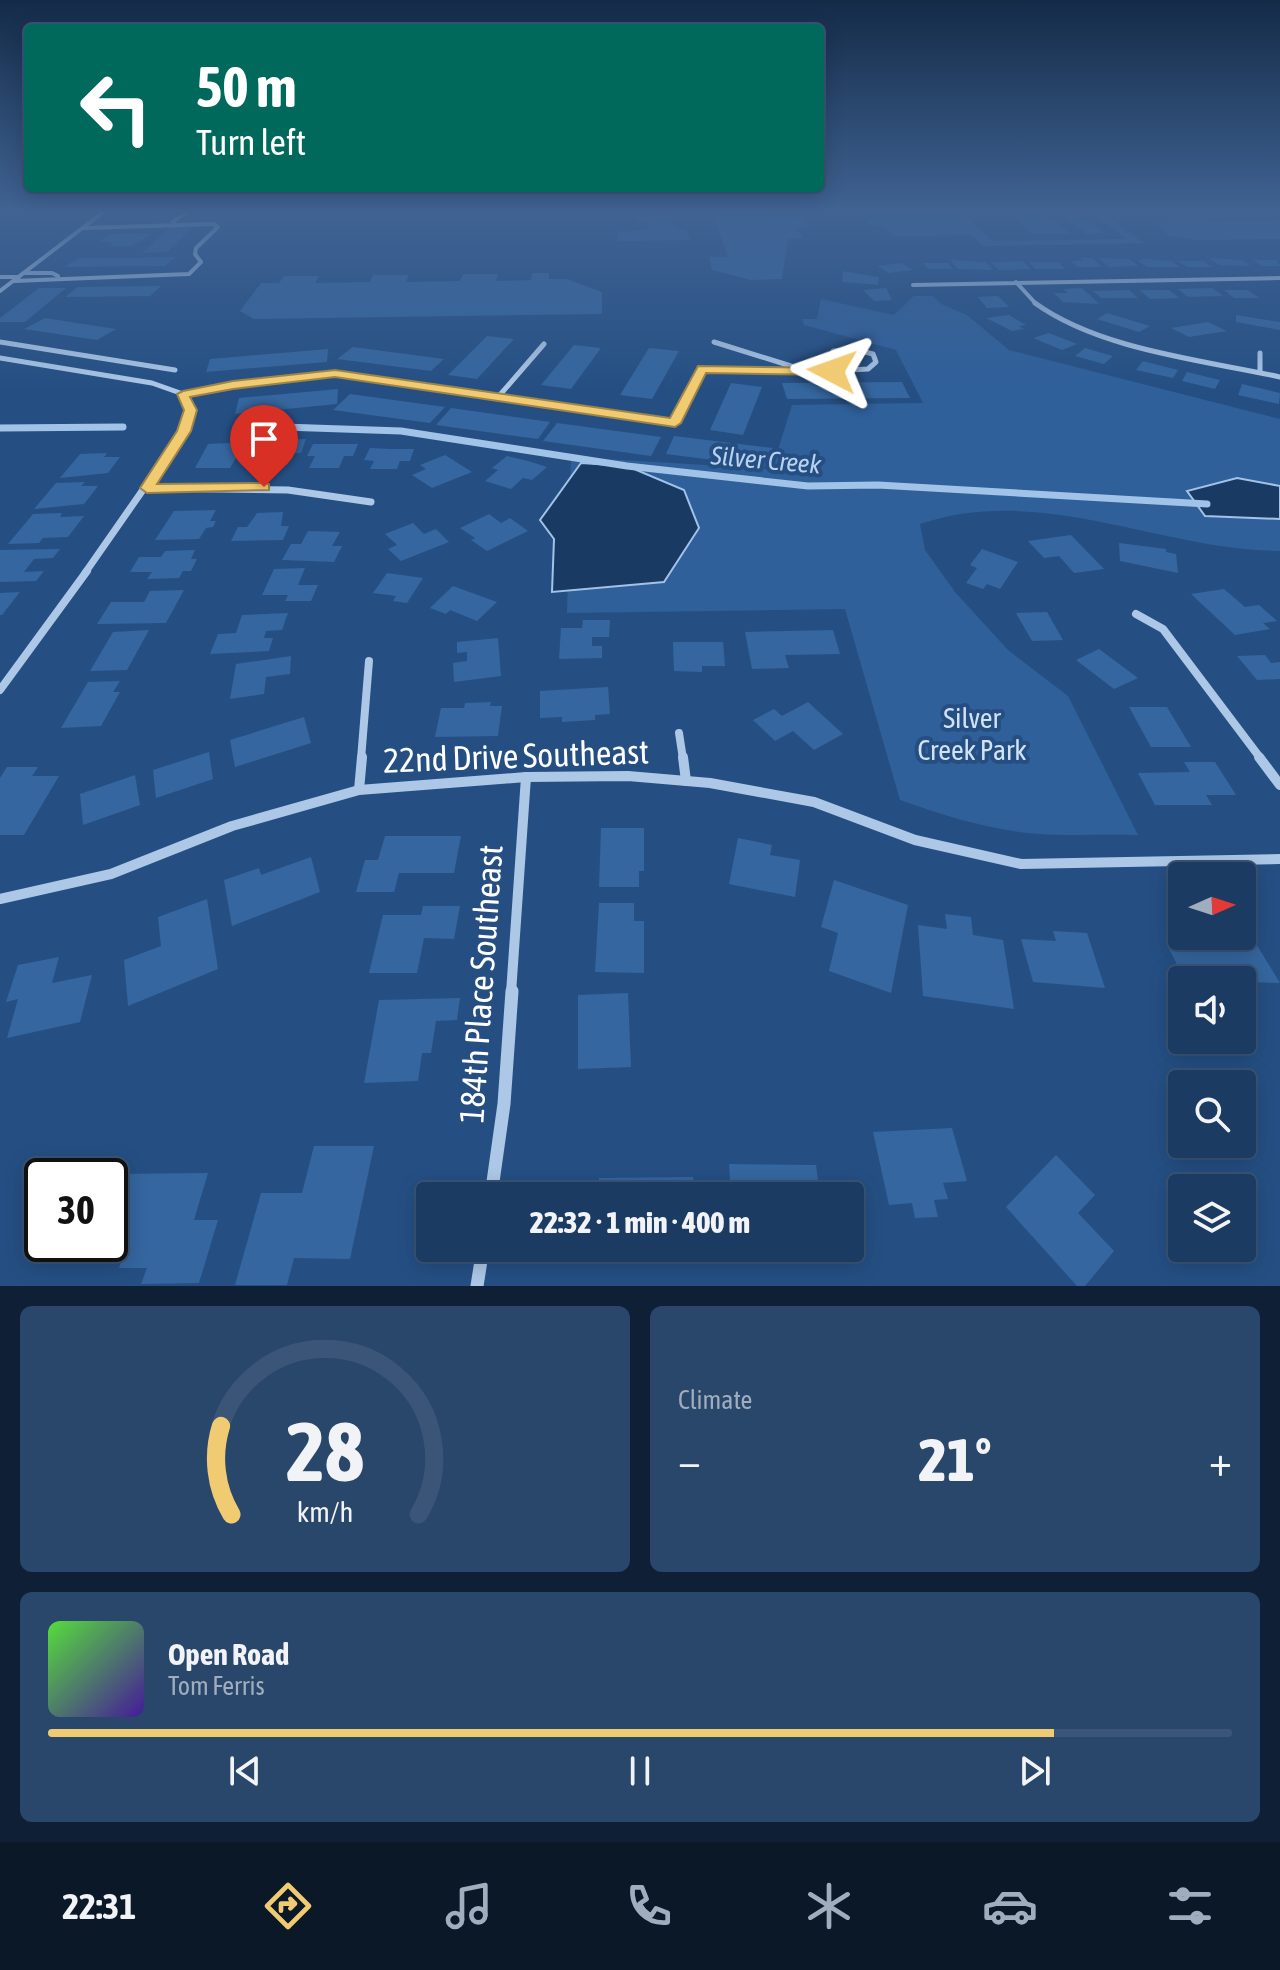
<!DOCTYPE html>
<meta charset="utf-8">
<style>
:root{--surface:#1c3b62;--page:#29466b;--text:#f1f3f6;--muted:#a0adbe;--line:#3a5577;--accent:#f1cb71}
body{margin:0;font-family:"Asap Condensed",sans-serif;background:var(--page);color:var(--text);height:100vh;display:flex;flex-direction:column;font-size:30px;white-space:nowrap}
*{box-sizing:border-box;margin:0}
p{font-size:26px;color:var(--muted)}
.icon{flex:none;width:44px;height:44px;fill:none;stroke:currentColor;stroke-width:2;stroke-linecap:round;stroke-linejoin:round}
.map{position:relative;height:1286px;overflow:hidden}
.sheet{display:flex;flex-direction:column;gap:20px;padding:20px;background:#0f2036;flex:1}
.sheet>*{flex:none}
.hud{position:absolute;left:24px;top:24px;width:800px;height:168px;border-radius:8px;box-shadow:0 4px 20px #0003,0 0 0 2px var(--line);background:#00695c;color:#fff;overflow:hidden}
.needle{width:52px;rotate:87deg}
.buttons{position:absolute;left:1168px;top:862px;display:grid;gap:16px}
.buttons a{display:grid;place-items:center;width:88px;height:88px;border-radius:8px;background:var(--surface);box-shadow:0 4px 20px #0003,0 0 0 2px var(--line);font-size:40px}
.speed{position:absolute;left:24px;top:1158px;display:flex;gap:16px;font-size:40px;font-weight:700;text-align:center}
.speed>*{display:grid;place-content:center;width:104px;height:104px;border-radius:50%;background:var(--surface);box-shadow:0 4px 20px #0003,0 0 0 2px var(--line);line-height:1}
.speed .limit{border:4px solid #111;border-radius:12px;background:#fff;color:#111}
.pin{position:absolute;display:grid;place-items:center;width:68px;height:68px;color:#fff;margin:-82px -34px;border-radius:50% 50% 50% 0;rotate:-45deg;box-shadow:0 0 8px #0007}
.pin .icon{rotate:45deg}
.me{position:absolute;width:88px;margin:-44px;rotate:274deg;stroke-linejoin:round;filter:drop-shadow(0 0 6px #0008)}
.turn{display:flex;align-items:center;gap:28px;height:168px;padding:0 40px;font-size:36px}
.turn .icon{width:104px;height:104px;stroke-width:2.5}
.turn b{display:block;font-size:56px;line-height:68px}
.big{font-size:60px;font-weight:800;line-height:1.1}
.sheet .tile{flex:1;display:flex;flex-direction:column;justify-content:center;gap:12px;min-width:0;padding:0 28px;border-radius:12px;background:var(--page)}
.sheet .dial{align-items:center;gap:0}
.dial svg{height:208px;overflow:visible;fill:none;stroke:var(--line);stroke-width:7;stroke-linecap:round;text-anchor:middle}
.dial text{fill:var(--text);stroke:none}
.song{display:flex;align-items:center;gap:24px}
.cover{width:96px;height:96px;border-radius:12px;background:linear-gradient(135deg,hsl(110 70% 55%),hsl(260 70% 35%))}
.played{height:8px;border-radius:4px;background:linear-gradient(90deg,var(--accent) 85%,var(--line) 85%)}
.keys{display:flex;justify-content:space-around;direction:ltr}
.heat{display:flex;justify-content:space-between;align-items:center;font-size:44px;direction:ltr}
.sheet .tiles{flex:1;display:grid;gap:20px;grid-template-columns:1fr 1fr}
.tile:last-child{grid-column:span 2}
.trip{position:absolute;left:416px;top:1182px;width:448px;height:80px;border-radius:8px;background:var(--surface);box-shadow:0 4px 20px #0003,0 0 0 2px var(--line);font-weight:800;line-height:80px;text-align:center}
.dock{display:flex;height:128px;justify-content:space-around;align-items:center;background:#0b1827;color:var(--muted)}
.dock .icon{width:56px;height:56px}
.dock .current{color:var(--accent)}
.dock b{font-size:36px;color:var(--text)}
.map>svg:first-child{display:block}
.green{fill:#2f609a}
.water{fill:#193a63;stroke:#a1c3e8;stroke-width:2}
.lines{fill:none;stroke-linecap:round;stroke-linejoin:round}
.stream{stroke:#a1c3e8;stroke-width:7}
.building{fill:#35669f}
.minor-far5{stroke:#adc8e7;stroke-width:4}
.minor-far4{stroke:#adc8e7;stroke-width:5}
.minor-far3{stroke:#adc8e7;stroke-width:7}
.minor-far2{stroke:#adc8e7;stroke-width:8}
.minor-far1{stroke:#adc8e7;stroke-width:10}
.minor{stroke:#adc8e7;stroke-width:13}
.route{fill:#f1cb71;stroke:#9d8449;stroke-width:2}
.labels{text-anchor:middle;stroke-width:8;stroke-linejoin:round;paint-order:stroke}
.far-water-label{font-size:26px;font-style:italic;fill:#b8d2ef;stroke:#254f83}
.park-label{font-size:28px;fill:#d0e2f6;stroke:#254f83}
.near-street-label{font-size:34px;fill:#fff;stroke:#254f83}
</style>
<div class="map">
<svg width="1280" height="1286" viewBox="0 0 1280 1286">
<rect width="100%" height="100%" fill="#254f83"/>
<path class="green" d="M914,296H933L941,304L967,315L1009,350L1280,419V551C1159,550 1041,483 920,524L925,550L955,592L1008,650L1068,696L1138,835C1105,834 1071,836 1038,834C990,830 945,816 900,800L845,609L567,613L571,457L772,469L792,405L923,403L896,350L804,325L802,319H817L821,299L894,315Z"/>
<g class="water">
<path d="M581,463L627,466L684,490L699,528L664,582L552,592L554,539L540,520Z"/>
<path d="M1237,478L1280,486V519L1205,516L1187,491Z"/>
</g>
<g class="lines">
<g class="stream">
<path d="M251,426L401,431L627,466L808,486L878,485L1207,504"/>
<path d="M0,428L123,427"/>
</g>
</g>
<g class="building">
<path d="M147,210H168L159,217H138Z"/>
<path d="M636,210H671L673,220L670,223L678,227H674L677,229L687,231L690,240L618,241L617,232L649,230L647,222L638,221Z"/>
<path d="M711,210H785L790,218H804L810,228H795L803,238L788,239L782,279L751,280L712,270L709,257H728Z"/>
<path d="M872,210H960L992,241L1127,239L1087,210H1098L1144,243L983,246L972,235L893,236L884,225L869,226L863,216H877Z"/>
<path d="M1006,210H1041L1071,234H1034Z"/>
<path d="M1056,210H1073L1104,233L1087,234Z"/>
<path d="M1280,221V239L1195,240L1169,235L1162,230L1159,223Z"/>
<path d="M170,227H193L167,252L142,253Z"/>
<path d="M140,233L151,234L132,246H109L114,242H100L110,234Z"/>
<path d="M175,257L165,266L65,267L78,258Z"/>
<path d="M1080,258H1092L1102,267H1077L1071,261H1084Z"/>
<path d="M1098,258L1129,259L1139,266L1109,267Z"/>
<path d="M1141,258L1171,261L1180,267H1147L1137,260H1143Z"/>
<path d="M1209,258L1242,260L1251,266L1219,265Z"/>
<path d="M950,260L986,262L993,270L958,269Z"/>
<path d="M1253,260H1277L1280,266H1262Z"/>
<path d="M1022,261L1031,269L998,270L991,262Z"/>
<path d="M1178,261H1203L1212,267H1187Z"/>
<path d="M1029,262H1058L1065,269H1035Z"/>
<path d="M901,263L913,270L889,273L877,266Z"/>
<path d="M923,263H948L953,269H928Z"/>
<path d="M843,271L879,277L878,285L842,282Z"/>
<path d="M532,273H549V279H567L602,292V314L254,319L240,311L261,283H279L284,276H319L315,283L370,282L373,275H409L406,282L460,281L463,274H498L496,281L531,280Z"/>
<path d="M161,286L150,296L65,297L78,287Z"/>
<path d="M39,288H66L25,322H0V318Z"/>
<path d="M886,288L892,300L874,301L863,290Z"/>
<path d="M1082,288L1099,304L1063,302L1054,293H1068L1063,289Z"/>
<path d="M1212,288L1223,296L1188,297L1178,289Z"/>
<path d="M1129,290L1138,298H1101L1093,291Z"/>
<path d="M1140,290H1169L1179,298L1150,299Z"/>
<path d="M1224,290H1248L1259,298H1234Z"/>
<path d="M998,296L1009,307L987,308L978,297Z"/>
<path d="M1107,313L1150,326L1139,332L1097,319Z"/>
<path d="M1009,315L1026,325L1019,326L1024,329L1012,331L986,318Z"/>
<path d="M1236,315L1280,322V330L1236,322Z"/>
<path d="M45,318L116,329L97,340L24,329Z"/>
<path d="M1208,322L1227,331L1189,337L1171,328Z"/>
<path d="M1049,333L1077,344L1062,350L1033,338Z"/>
<path d="M487,336L514,339L477,379L448,375Z"/>
<path d="M574,345L601,348L571,389L541,385Z"/>
<path d="M353,347L444,359L431,371L337,359Z"/>
<path d="M649,348L679,351L652,399L620,395Z"/>
<path d="M1085,348L1113,356L1104,364L1075,356Z"/>
<path d="M328,349L327,362L206,372L210,359Z"/>
<path d="M1143,361L1178,370L1173,378L1136,370Z"/>
<path d="M1187,372L1220,380L1215,389L1182,381Z"/>
<path d="M902,382L910,398L787,399L782,383Z"/>
<path d="M731,383L762,387L743,435L710,430Z"/>
<path d="M1242,384L1280,393L1279,404L1238,395Z"/>
<path d="M338,389L337,404L235,414L239,398Z"/>
<path d="M350,394L445,407L430,423L333,410Z"/>
<path d="M451,408L550,422L538,439L436,425Z"/>
<path d="M557,423L661,437L651,456L543,441Z"/>
<path d="M674,436L773,448L768,467L666,454Z"/>
<path d="M306,439L301,453H293L287,465L257,466L263,454H254L261,441Z"/>
<path d="M229,443H252L245,456H237L230,468H195L208,444Z"/>
<path d="M313,444H358L353,456H344L339,468H309L315,456H307Z"/>
<path d="M370,448L391,449H414L410,461H400L397,469H370L374,461L364,460Z"/>
<path d="M107,453L104,457H120L108,473L60,478L80,454Z"/>
<path d="M445,455L472,472L432,488L412,475L426,469L420,465Z"/>
<path d="M507,456L528,461L547,467L532,480L523,478L511,489L485,481L498,470L492,468Z"/>
<path d="M85,482L81,486H98L84,504L34,509L56,483Z"/>
<path d="M216,510L210,521H216L213,527L206,528L199,539L155,540L174,511Z"/>
<path d="M283,512L281,526H289L283,540L231,541L238,527H247L257,513Z"/>
<path d="M62,513L60,517L84,516L68,537L43,538L39,543L8,544L33,514Z"/>
<path d="M489,514L501,523L510,518L528,531L487,551L471,540L475,538L460,528Z"/>
<path d="M413,523L424,534L436,529L449,542L401,561L388,549L397,545L385,534Z"/>
<path d="M308,531L340,532L332,546H342L334,562L282,560L291,544H301Z"/>
<path d="M1071,535L1104,569L1074,573L1059,556L1044,558L1028,541Z"/>
<path d="M1119,543L1166,549V552L1176,554L1178,573L1120,561Z"/>
<path d="M60,549L53,558L34,559L24,572L44,571L36,581L0,582V550Z"/>
<path d="M982,549L1018,562L1000,589L987,584L983,589L966,583L977,568L970,565Z"/>
<path d="M195,550L191,559H197L191,571H183L179,578L147,579L152,572H130L139,557H161L165,551Z"/>
<path d="M305,568L298,585H318L311,601H285L288,595H262L274,569Z"/>
<path d="M387,573L423,578L407,603L393,601L396,596L373,593Z"/>
<path d="M453,586L497,602L477,621L450,610L446,614L430,608Z"/>
<path d="M1224,589L1245,607L1259,605L1277,621L1263,623L1270,629L1235,635L1191,594Z"/>
<path d="M184,590L166,623L97,624L111,602H144L150,591Z"/>
<path d="M20,592L2,615H0V593Z"/>
<path d="M1047,612L1063,640L1032,641L1016,613Z"/>
<path d="M288,613L282,630L266,631L264,638H273L269,651L210,654L218,634L236,633L242,615Z"/>
<path d="M583,620H610L609,637H592V646H602V658L559,659L561,628H582Z"/>
<path d="M149,630L127,670L90,671L113,632Z"/>
<path d="M833,630L840,654L785,655L789,668L752,669L745,632Z"/>
<path d="M498,638L501,676L454,682L453,663L467,661V652L457,653V642Z"/>
<path d="M673,642H723L725,666H702V672L674,671Z"/>
<path d="M1099,649L1138,678L1114,689L1076,660Z"/>
<path d="M1265,655L1271,663L1280,662V679L1257,680L1237,656Z"/>
<path d="M291,656L290,674L266,677L264,694L230,699L236,664Z"/>
<path d="M120,681L113,692H120L101,726L61,728L88,682Z"/>
<path d="M608,687L610,714L595,715V720L562,722V717L540,718V691Z"/>
<path d="M491,702L490,706H502L498,736L435,737L441,708H464L465,703Z"/>
<path d="M808,702L843,734L814,750L793,731L775,741L753,720L774,709L782,716Z"/>
<path d="M1129,707H1167L1191,747H1151Z"/>
<path d="M304,717L311,743L235,767L230,740Z"/>
<path d="M209,752L213,779L156,798L153,770Z"/>
<path d="M1184,762H1215L1236,795H1206L1212,805H1155L1138,773L1190,772Z"/>
<path d="M7,767H38L32,776H59L24,835H0V778Z"/>
<path d="M135,775L140,805L83,825L80,794Z"/>
<path d="M601,828H644V871H639V887H599Z"/>
<path d="M385,836H461L454,873H399L394,892H356L365,860H378Z"/>
<path d="M738,838L772,845L770,855L800,860L795,897L729,884Z"/>
<path d="M311,857L320,892L232,926L224,880L259,868L261,875Z"/>
<path d="M834,880L908,905L891,993L829,971L838,933L821,927Z"/>
<path d="M207,899L218,969L128,1006L124,960L161,946L158,917Z"/>
<path d="M599,903H634V921H644V973L595,972Z"/>
<path d="M423,906H460L454,939L424,938L417,973H369L383,915H421Z"/>
<path d="M945,914L971,917L973,935L1003,940L1014,1009L923,996L918,925L947,929Z"/>
<path d="M1053,931L1087,933L1105,988L1033,982L1021,939L1056,941Z"/>
<path d="M1255,942L1280,983L1185,980L1167,945Z"/>
<path d="M59,957L52,983L92,975L80,1022L7,1038L18,999L6,1002L18,965Z"/>
<path d="M628,993L631,1067L578,1069V995Z"/>
<path d="M460,998L457,1020L436,1021L431,1053H422L418,1081L364,1083L379,1000Z"/>
<path d="M952,1128L967,1181L943,1183L948,1199L934,1200L938,1217L915,1218L912,1203L889,1205L873,1132Z"/>
<path d="M314,1146H374L350,1259L294,1258L287,1285H235L261,1193H302Z"/>
<path d="M1056,1155L1095,1195L1078,1213L1114,1251L1085,1286H1077L1006,1207Z"/>
<path d="M729,1164L816,1165L820,1196H731Z"/>
<path d="M208,1173L194,1220H218L199,1283L141,1284L147,1268H119L123,1255L85,1256L90,1244H110V1190L116,1174Z"/>
<path d="M693,1177L694,1196H599V1178Z"/>
<path d="M589,1248H696L697,1256L589,1257Z"/>
<path d="M779,1248H826L828,1259L780,1258Z"/>
</g>
<g class="lines">
<g class="minor-far5">
<path d="M173,222L189,210"/>
<path d="M24,273H52L58,276"/>
<path d="M0,277H19"/>
<path d="M14,281L189,274L201,262L195,254L196,248L218,227L214,224L83,228"/>
<path d="M1016,282L1037,305"/>
<path d="M913,285L1280,278"/>
<path d="M0,291L106,210"/>
</g>
<g class="minor-far4">
<path d="M1035,303C1100,350 1203,360 1280,377"/>
<path d="M0,342L175,370"/>
<path d="M714,342L791,366"/>
<path d="M853,349L873,354L876,362L868,369L832,371L833,351Z"/>
<path d="M1260,353V372"/>
<path d="M0,358L152,383L183,394"/>
<path d="M183,394L233,385L335,374L675,423L702,369L832,371"/>
<path d="M183,394L190,410L186,424"/>
<path d="M499,396L544,344"/>
</g>
<g class="minor-far3">
<path d="M667,422H676"/>
<path d="M147,488L288,490L371,502"/>
<path d="M85,573L184,431L187,422"/>
</g>
<g class="minor-far2">
<path d="M1136,614L1163,629L1261,759"/>
<path d="M0,690L87,571"/>
<path d="M679,733L683,759"/>
<path d="M361,759L369,661"/>
</g>
<g class="minor-far1">
<path d="M683,757L686,781"/>
<path d="M1259,757L1280,785"/>
<path d="M359,790L362,757"/>
<path d="M0,899L111,874L232,826L359,790L526,777L628,776L710,783L814,802L915,840L1021,864L1280,859"/>
<path d="M511,993L526,777"/>
</g>
<g class="minor">
<path d="M491,1196L504,1104L512,991"/>
<path d="M477,1286L483,1248"/>
</g>
</g>
<linearGradient id="sky" x2="0" y2="1"><stop stop-color="#142b48"/><stop offset="0.54" stop-color="#406393"/><stop offset="1" stop-color="#406393" stop-opacity="0"/></linearGradient>
<rect width="1280" height="390" fill="url(#sky)"/>
<path class="route" d="M698,366L832,368L838,371L832,375L706,373L681,423L675,427L335,377L233,389L190,397L197,410L191,431L157,484L264,483L269,484V490L147,493L140,488L177,431L184,410L177,394L183,391L233,381L335,370L670,418Z"/>
<g class="labels">
<g class="far-water-label">
<text transform="translate(766 460) rotate(5)" y="9">Silver Creek</text>
</g>
<g class="park-label">
<text x="972" y="728">Silver<tspan x="972" dy="32">Creek Park</tspan></text>
</g>
<g class="near-street-label">
<text transform="translate(516 756) rotate(-2)" y="12">22nd Drive Southeast</text>
<text transform="translate(481 984) rotate(-86)" y="12">184th Place Southeast</text>
</g>
</g>
</svg>
<div class="buttons">
<a><svg class="needle" viewBox="-14 -14 28 28"><path d="M0-13l5 13h-10z" fill="#e53935"/><path d="M0 13l5-13h-10z" fill="#a0adbe"/></svg></a>
<a><svg class="icon" aria-label="sound" viewBox="0 0 24 24"><path d="M4 9h4l5-4v14l-5-4H4zM17 9q2 3 0 6"/></svg></a>
<a><svg class="icon" aria-label="search" viewBox="0 0 24 24"><circle cx="10" cy="10" r="6"/><path d="M15 15l6 6"/></svg></a>
<a><svg class="icon" aria-label="layers" viewBox="0 0 24 24"><path d="M12 4l9 5-9 5-9-5zM3 14l9 5 9-5"/></svg></a>
</div>
<div class="speed"><div class="limit">30</div></div>
<div class="pin" style="left:264px;top:487px;background:#d93025"><svg class="icon" aria-label="arrive" viewBox="0 0 24 24"><path d="M6 21V4h12l-3 4 3 4H6"/></svg></div>
<svg class="me" style="left:832px;top:371px" viewBox="-20 -20 40 40"><path d="M0-17L14 15 0 8-14 15z" fill="#f1cb71" stroke="#fff" stroke-width="4"/></svg>
<div class="trip">22:32 · 1 min · 400 m</div>
<div class="hud">
<div class="turn"><svg class="icon" aria-label="left" viewBox="0 0 24 24"><path d="M17 20v-9H6M10 6l-5 5 5 5"/></svg><div><b>50 m</b>Turn left</div></div>
</div>
</div>
<section class="sheet">
<div class="tiles">
<div class="tile dial"><svg viewBox="0 0 100 80">
<path d="M14 69A42 42 0 1 1 86 69"/>
<path d="M14 69A42 42 0 0 1 10 35" stroke="#f1cb71"/>
<text x="50" y="56" font-size="32" font-weight="700">28</text>
<text x="50" y="72" font-size="11">km/h</text>
</svg></div>
<div class="tile"><p>Climate</p>
<div class="heat"><a>−</a><b class="big">21°</b><a>+</a></div>
</div>
<div class="tile">
<div class="song"><i class="cover"></i><div><b>Open Road</b><p>Tom Ferris</p></div></div>
<div class="played"></div>
<div class="keys"><svg class="icon" aria-label="previous" viewBox="0 0 24 24"><path d="M18 5L8 12l10 7zM5 5v14"/></svg><svg class="icon" aria-label="pause" viewBox="0 0 24 24"><path d="M8 5v14M16 5v14"/></svg><svg class="icon" aria-label="next" viewBox="0 0 24 24"><path d="M6 5l10 7-10 7zM19 5v14"/></svg></div>
</div>
</div>
</section>
<nav class="dock">
<b>22:31</b>
<svg class="icon current" aria-label="directions" viewBox="0 0 24 24"><path d="M12 3l9 9-9 9-9-9zM9 14v-3h6M13 9l2 2-2 2"/></svg>
<svg class="icon" aria-label="music" viewBox="0 0 24 24"><path d="M9 18V5l10-2v13"/><circle cx="6" cy="18" r="3"/><circle cx="16" cy="16" r="3"/></svg>
<svg class="icon" aria-label="phone" viewBox="0 0 24 24"><path d="M5 4h4l2 5-3 2q2 4 5 5l2-3 5 2v4C11 20 4 13 5 4z"/></svg>
<svg class="icon" aria-label="climate" viewBox="0 0 24 24"><path d="M12 3v18M4 7l16 10M4 17L20 7"/></svg>
<svg class="icon" aria-label="car" viewBox="0 0 24 24"><path d="M5 17H2v-5l4-1 3-4h7l3 4 3 1v5h-3M9 17h6M6 11h13"/><circle cx="7" cy="17" r="2"/><circle cx="17" cy="17" r="2"/></svg>
<svg class="icon" aria-label="filters" viewBox="0 0 24 24"><path d="M4 7h16M4 17h16"/><circle cx="9" cy="7" r="2"/><circle cx="15" cy="17" r="2"/></svg>
</nav>
